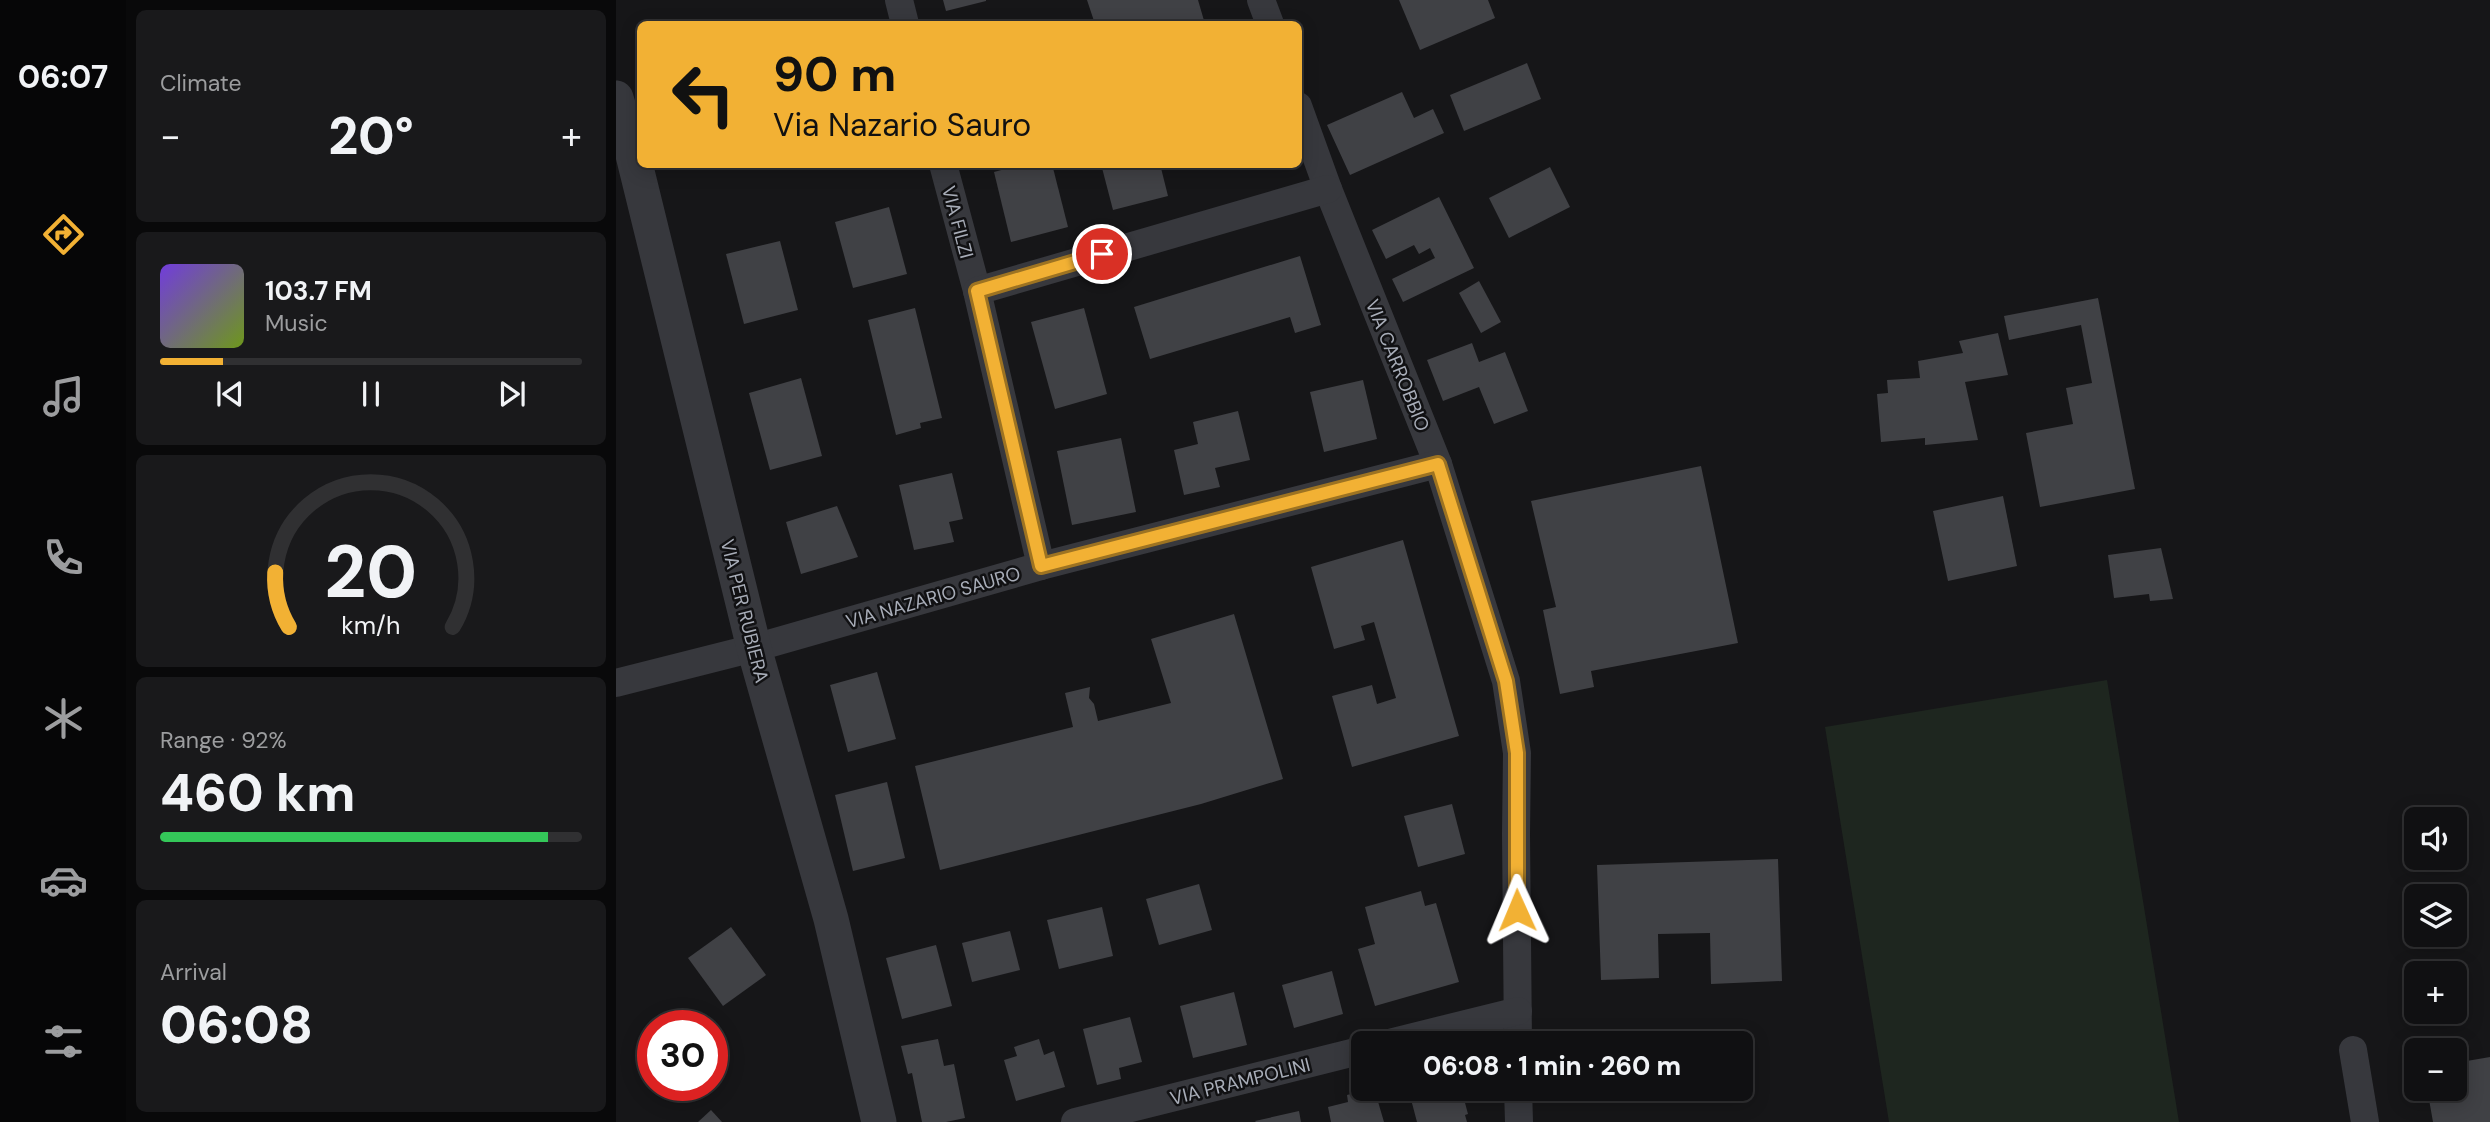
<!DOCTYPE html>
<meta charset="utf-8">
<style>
:root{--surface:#101012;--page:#19191b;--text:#f1f3f6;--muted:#9c9d9f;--line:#303032;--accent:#f2b134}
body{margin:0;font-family:"DM Sans",sans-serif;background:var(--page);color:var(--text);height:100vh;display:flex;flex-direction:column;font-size:26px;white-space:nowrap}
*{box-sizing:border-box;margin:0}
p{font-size:23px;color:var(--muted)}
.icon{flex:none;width:38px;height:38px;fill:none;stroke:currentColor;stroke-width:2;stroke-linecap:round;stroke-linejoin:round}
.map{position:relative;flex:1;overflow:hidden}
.side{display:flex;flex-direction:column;gap:10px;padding:10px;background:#09090a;width:490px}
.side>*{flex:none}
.banner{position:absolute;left:21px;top:21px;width:665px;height:147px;border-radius:10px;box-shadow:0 4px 18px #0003,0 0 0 2px var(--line);background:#f2b134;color:#111;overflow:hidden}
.fabs{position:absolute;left:1788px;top:807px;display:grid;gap:14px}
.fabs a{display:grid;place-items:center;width:63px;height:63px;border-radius:10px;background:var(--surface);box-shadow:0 4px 18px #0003,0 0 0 2px var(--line);font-size:35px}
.speed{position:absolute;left:21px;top:1010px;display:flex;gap:14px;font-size:35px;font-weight:700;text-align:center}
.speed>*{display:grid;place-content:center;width:91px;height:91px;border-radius:50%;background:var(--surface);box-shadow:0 4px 18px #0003,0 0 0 2px var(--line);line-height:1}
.speed .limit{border:10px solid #d22;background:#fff;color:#111}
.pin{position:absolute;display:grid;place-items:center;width:60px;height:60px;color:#fff;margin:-30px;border:4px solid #fff;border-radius:50%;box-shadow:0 2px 7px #0007}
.me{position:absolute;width:77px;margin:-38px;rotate:359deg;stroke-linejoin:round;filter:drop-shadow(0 0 5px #0008)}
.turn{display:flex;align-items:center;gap:24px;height:147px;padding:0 21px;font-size:32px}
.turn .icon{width:91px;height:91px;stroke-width:2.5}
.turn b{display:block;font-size:49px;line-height:60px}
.big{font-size:52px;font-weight:800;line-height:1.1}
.side .card{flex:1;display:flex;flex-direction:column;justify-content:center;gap:10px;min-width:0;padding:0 24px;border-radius:10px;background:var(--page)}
.side .dial{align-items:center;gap:0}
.dial svg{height:182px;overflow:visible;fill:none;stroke:var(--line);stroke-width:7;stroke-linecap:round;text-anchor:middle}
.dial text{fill:var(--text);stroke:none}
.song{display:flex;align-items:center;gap:21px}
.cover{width:84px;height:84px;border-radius:10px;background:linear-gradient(135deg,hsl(260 70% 55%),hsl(80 70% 35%))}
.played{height:7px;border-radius:4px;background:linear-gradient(90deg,var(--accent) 15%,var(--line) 15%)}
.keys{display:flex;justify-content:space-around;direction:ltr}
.heat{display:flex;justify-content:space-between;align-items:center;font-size:38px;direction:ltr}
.charge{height:10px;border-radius:5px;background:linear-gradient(90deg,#34c759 92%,var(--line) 0)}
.trip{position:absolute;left:735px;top:1031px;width:402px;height:70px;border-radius:10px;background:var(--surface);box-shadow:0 4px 18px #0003,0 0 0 2px var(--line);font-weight:800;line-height:70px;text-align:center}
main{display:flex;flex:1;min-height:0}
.tab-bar{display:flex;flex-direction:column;width:126px;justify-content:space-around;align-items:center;background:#060607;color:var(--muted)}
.tab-bar .icon{width:49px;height:49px}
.tab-bar .active{color:var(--accent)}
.tab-bar b{font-size:32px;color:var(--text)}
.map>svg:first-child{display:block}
.green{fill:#1e261f}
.building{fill:#404145}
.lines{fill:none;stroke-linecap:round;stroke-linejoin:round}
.minor{stroke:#37383d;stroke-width:28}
.tertiary{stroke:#37383d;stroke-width:35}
.route-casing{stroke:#9d7322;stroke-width:18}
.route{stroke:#f2b134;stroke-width:12}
.labels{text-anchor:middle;stroke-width:5;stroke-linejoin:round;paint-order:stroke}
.street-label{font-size:19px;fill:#a8adb8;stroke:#111113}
</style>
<main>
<nav class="tab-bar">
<b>06:07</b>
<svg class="icon active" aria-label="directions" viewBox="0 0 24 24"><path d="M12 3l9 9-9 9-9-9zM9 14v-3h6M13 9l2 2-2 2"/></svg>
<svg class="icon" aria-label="music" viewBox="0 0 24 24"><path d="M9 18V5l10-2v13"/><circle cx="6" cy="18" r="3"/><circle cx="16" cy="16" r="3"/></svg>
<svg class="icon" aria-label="phone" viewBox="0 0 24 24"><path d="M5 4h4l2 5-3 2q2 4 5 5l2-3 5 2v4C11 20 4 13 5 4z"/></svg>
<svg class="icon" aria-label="climate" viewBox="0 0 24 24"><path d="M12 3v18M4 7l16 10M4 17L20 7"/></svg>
<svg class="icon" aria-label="car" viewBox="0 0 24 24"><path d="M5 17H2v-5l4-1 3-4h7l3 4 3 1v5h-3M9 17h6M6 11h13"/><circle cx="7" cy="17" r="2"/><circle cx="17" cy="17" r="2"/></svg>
<svg class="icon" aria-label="filters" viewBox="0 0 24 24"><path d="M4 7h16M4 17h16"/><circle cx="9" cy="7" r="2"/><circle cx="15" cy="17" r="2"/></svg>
</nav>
<section class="side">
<div class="card"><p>Climate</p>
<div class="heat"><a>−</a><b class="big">20°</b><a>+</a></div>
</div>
<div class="card">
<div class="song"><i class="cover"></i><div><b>103.7 FM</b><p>Music</p></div></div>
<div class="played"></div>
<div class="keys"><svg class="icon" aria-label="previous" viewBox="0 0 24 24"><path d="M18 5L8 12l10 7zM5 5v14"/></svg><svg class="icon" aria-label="pause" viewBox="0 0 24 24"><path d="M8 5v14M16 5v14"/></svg><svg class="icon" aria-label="next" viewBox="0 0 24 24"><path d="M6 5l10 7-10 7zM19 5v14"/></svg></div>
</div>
<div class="card dial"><svg viewBox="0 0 100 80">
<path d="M14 69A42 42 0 1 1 86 69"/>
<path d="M14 69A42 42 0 0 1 8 45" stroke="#f2b134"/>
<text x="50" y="56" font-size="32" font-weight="700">20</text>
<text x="50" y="72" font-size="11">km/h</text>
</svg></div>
<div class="card"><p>Range · 92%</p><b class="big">460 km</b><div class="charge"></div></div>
<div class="card"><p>Arrival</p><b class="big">06:08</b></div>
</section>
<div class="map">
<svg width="1874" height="1122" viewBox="0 0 1874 1122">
<rect width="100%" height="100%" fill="#161618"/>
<path class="green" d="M1491,680L1563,1122H1273L1209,727Z"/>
<g class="building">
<path d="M327,0H370V1L330,11Z"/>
<path d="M471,0H582L589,24H479Z"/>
<path d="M783,0H872L879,18L804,50Z"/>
<path d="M911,63L925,99L848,131L834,95Z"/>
<path d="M786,92L798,118L817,109L828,133L734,175L711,125Z"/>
<path d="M407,164H436L452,227L395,242L378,172Z"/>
<path d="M485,164H544L552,196L497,210Z"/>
<path d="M934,167L954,207L893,238L873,198Z"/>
<path d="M823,197L858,268L787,302L776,279L819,258L814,248L803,254L798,245L770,259L756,230Z"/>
<path d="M273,207L291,274L237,288L219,222Z"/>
<path d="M164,241L182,310L128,324L110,254Z"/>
<path d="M684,256L705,325L679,333L674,317L534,359L518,307Z"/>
<path d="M863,281L885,322L865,333L843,293Z"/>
<path d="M1482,298L1519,489L1424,507L1410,433L1457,424L1450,388L1476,383L1465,325L1393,340L1388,316Z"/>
<path d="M299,308L326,418L304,423L305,428L280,435L252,320Z"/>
<path d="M468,308L491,394L439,409L415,322Z"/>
<path d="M1382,333L1392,375L1349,382L1362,440L1309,445V438L1265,442L1261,394L1272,393L1271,380L1304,378L1302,361L1347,353L1343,341Z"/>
<path d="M856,343L863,362L889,352L912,411L878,424L863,387L827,401L811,360Z"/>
<path d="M185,378L206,456L154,470L133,393Z"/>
<path d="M747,380L761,439L708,452L694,392Z"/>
<path d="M622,411L634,460L599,468L604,487L568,495L558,450L582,444L577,422Z"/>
<path d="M505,438L520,512L456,525L441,451Z"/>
<path d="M1085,466L1122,643L975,671L978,687L944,694L927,610L940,607L915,501Z"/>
<path d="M336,473L347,519L333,522L338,542L298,550L283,485Z"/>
<path d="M1387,496L1401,566L1332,581L1317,511Z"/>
<path d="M221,506L242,557L185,574L170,522Z"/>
<path d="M787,540L843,736L736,767L716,696L756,685L761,704L780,698L758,622L745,626L749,640L718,649L695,567Z"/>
<path d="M1545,548L1557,599L1534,601L1533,594L1498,598L1492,555Z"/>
<path d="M618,614L667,779L585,804L324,870L299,766L457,727L449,693L474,687L473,698L478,704L482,721L555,703L535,639Z"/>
<path d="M261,672L280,739L232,752L214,685Z"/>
<path d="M271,782L289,858L237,871L219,795Z"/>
<path d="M836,804L849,854L802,867L788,816Z"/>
<path d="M1162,859L1166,981L1095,984L1094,933L1042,934L1043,978L985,980L981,865Z"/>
<path d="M583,884L596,930L543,945L530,899Z"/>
<path d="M805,891L809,906L820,903L843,982L759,1006L742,949L759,944L749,907Z"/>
<path d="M486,907L497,956L443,969L431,920Z"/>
<path d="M115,927L150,975L107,1006L72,958Z"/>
<path d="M394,931L404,970L356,982L346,943Z"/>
<path d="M320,945L336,1006L286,1019L270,958Z"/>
<path d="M716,971L727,1014L678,1028L666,985Z"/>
<path d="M618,992L631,1045L577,1058L564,1006Z"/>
<path d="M514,1017L526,1062L503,1068L505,1079L481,1085L467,1029Z"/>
<path d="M322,1039L328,1066L338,1064L349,1118L330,1122H306L296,1073L292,1074L285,1046Z"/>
<path d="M423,1039L428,1055L438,1051L449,1087L400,1101L388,1060L401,1056L398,1047Z"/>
<path d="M1874,1057V1122H1817L1811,1088H1839V1063Z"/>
<path d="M758,1088L768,1122H715L712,1107L732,1102L731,1095Z"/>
<path d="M792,1088H845L852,1114L849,1115L851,1122H801Z"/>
<path d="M95,1110L106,1122H82Z"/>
<path d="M683,1111L685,1122H640L639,1121Z"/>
</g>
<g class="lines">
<g class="minor">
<path d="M283,0L289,24"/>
<path d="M645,0L654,24"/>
<path d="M682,106L712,189L822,464L890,681L901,753L900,834L902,1043"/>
<path d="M327,164L361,291L425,566"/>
<path d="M361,291L712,189"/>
<path d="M0,683L138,648L425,566L822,464"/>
<path d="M773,1043L902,1011"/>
<path d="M1737,1050L1749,1122"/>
<path d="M902,1088L903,1122"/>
<path d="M459,1122L747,1050"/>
</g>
<path class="tertiary" d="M0,98L16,151L138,648L215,919L263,1122"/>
</g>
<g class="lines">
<g class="route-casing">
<path id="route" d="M486,254L361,291L425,566L822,464L890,681L901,753V910"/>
</g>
<use href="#route" class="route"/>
</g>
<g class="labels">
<g class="street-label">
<text transform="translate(342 222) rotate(75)" y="7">VIA FILZI</text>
<text transform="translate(782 365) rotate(68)" y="7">VIA CARROBBIO</text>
<text transform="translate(317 597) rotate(-16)" y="7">VIA NAZARIO SAURO</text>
<text transform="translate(129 611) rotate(76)" y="7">VIA PER RUBIERA</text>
<text transform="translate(624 1081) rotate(-14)" y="7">VIA PRAMPOLINI</text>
</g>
</g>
</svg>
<div class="fabs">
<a><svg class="icon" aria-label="sound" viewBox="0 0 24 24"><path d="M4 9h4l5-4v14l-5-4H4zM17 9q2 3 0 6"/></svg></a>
<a><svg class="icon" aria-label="layers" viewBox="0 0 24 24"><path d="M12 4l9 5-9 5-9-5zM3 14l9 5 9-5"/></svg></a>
<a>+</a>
<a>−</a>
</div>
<div class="speed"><div class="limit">30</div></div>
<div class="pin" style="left:486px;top:254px;background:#d93025"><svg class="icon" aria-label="arrive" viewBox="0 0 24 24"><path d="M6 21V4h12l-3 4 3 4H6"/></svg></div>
<svg class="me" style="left:901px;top:910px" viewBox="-20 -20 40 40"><path d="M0-17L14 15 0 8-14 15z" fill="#f2b134" stroke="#fff" stroke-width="4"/></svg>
<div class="trip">06:08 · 1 min · 260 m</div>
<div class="banner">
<div class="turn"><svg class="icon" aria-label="left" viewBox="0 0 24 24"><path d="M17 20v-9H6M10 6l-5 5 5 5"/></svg><div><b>90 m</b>Via Nazario Sauro</div></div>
</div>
</div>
</main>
